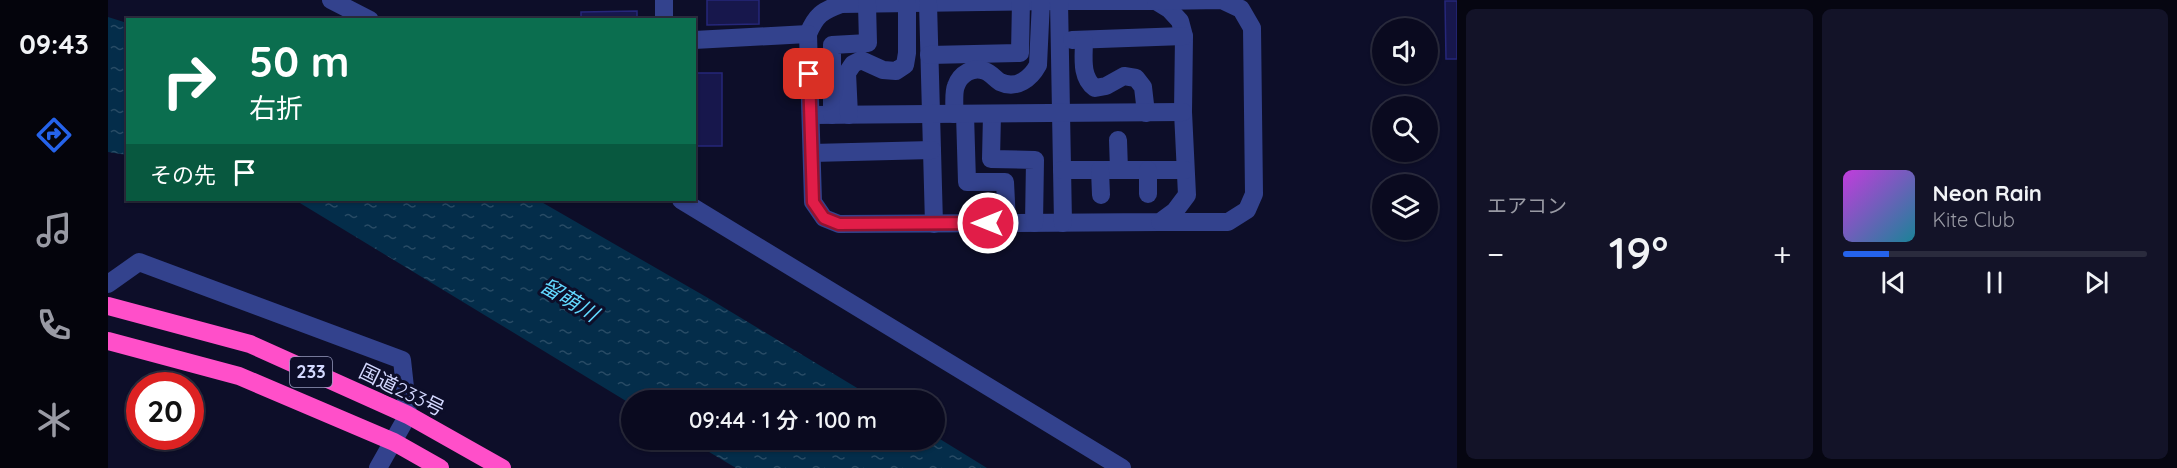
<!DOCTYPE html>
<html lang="ja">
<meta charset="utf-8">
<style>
:root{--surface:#0a0a1f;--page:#131328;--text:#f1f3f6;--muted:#999aa4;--line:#2a2b3d;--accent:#2563eb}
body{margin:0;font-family:Quicksand,"Noto Sans JP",sans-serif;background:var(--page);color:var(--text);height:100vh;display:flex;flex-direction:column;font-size:22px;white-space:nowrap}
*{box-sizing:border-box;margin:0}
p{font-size:20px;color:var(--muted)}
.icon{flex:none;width:33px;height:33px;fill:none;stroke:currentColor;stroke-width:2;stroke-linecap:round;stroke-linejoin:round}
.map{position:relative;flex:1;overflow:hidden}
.sheet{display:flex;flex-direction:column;gap:9px;padding:9px;background:#060611;width:720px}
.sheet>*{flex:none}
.guide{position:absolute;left:18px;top:18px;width:570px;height:183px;border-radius:0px;box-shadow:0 2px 4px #0004,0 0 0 2px var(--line);background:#0b6e4f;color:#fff;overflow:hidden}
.controls{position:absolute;left:1264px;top:18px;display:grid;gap:12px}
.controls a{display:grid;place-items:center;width:66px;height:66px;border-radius:50%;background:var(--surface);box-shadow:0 2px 4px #0004,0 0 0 2px var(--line);font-size:30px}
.speed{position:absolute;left:18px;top:372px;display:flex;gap:12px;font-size:30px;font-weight:700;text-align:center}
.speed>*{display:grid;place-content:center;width:78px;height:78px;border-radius:50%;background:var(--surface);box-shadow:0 2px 4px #0004,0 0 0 2px var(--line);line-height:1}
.speed .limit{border:9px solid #d22;background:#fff;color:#111}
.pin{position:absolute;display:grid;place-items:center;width:51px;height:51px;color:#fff;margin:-26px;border-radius:12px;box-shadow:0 3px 9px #0006}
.me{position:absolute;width:66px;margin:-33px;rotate:270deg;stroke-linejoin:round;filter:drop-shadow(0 0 4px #0008)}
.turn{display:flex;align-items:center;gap:21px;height:126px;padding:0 24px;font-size:27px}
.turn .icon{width:78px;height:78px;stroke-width:2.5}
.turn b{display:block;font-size:42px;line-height:51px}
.then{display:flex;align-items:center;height:57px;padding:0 24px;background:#0003;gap:12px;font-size:22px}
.big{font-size:45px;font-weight:600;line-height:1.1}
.sheet .card{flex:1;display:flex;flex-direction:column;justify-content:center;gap:9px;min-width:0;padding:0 21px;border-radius:9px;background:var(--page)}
.song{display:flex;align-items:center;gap:18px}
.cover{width:72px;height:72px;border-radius:9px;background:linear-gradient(135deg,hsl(290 70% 55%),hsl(190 70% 35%))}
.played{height:6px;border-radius:3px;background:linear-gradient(90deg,var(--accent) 15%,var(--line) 15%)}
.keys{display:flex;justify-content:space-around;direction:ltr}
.heat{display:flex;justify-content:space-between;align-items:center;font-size:33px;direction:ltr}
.sheet .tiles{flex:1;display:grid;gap:9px;grid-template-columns:repeat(2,1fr)}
.trip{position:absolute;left:513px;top:390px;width:324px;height:60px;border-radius:30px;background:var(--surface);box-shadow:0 2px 4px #0004,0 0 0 2px var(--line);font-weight:600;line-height:60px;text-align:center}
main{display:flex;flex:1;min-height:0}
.tabs{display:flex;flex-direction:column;width:108px;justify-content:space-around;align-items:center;background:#04040c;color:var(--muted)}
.tabs .icon{width:42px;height:42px}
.tabs .active{color:var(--accent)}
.tabs b{font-size:27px;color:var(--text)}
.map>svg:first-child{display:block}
.water{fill:url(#water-ripples)}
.building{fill:#17174c;stroke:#26277a;stroke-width:1.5}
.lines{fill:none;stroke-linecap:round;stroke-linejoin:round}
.minor{stroke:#33428d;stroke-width:18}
.highway{stroke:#ff4fc9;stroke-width:18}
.route-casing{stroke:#92132f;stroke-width:15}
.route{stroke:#e11d48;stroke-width:10}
.labels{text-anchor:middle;stroke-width:6;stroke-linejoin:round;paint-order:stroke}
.shield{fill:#0d0e29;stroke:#989cbf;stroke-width:1.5}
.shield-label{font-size:18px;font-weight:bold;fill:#d4d9ff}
.street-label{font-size:20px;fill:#d4d9ff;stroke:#0d0e29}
.water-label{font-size:21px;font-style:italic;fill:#62d8ff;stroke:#0d0e29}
</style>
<main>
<nav class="tabs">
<b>09:43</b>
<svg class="icon active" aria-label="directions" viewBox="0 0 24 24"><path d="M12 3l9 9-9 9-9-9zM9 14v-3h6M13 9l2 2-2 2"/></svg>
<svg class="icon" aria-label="music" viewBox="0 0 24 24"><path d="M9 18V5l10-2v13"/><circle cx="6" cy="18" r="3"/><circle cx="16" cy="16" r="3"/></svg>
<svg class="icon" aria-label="phone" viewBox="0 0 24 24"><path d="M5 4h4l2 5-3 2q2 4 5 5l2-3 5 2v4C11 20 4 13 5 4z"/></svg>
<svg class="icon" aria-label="climate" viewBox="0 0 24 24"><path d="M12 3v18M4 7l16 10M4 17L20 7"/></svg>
</nav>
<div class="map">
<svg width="1349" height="468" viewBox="0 0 1349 468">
<defs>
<pattern id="water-ripples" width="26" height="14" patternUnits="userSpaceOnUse" patternTransform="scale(1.5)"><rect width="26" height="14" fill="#042d4a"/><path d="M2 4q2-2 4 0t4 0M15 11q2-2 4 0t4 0" fill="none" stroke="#284b65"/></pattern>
</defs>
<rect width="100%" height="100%" fill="#0d0e29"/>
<g class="water">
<path d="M0,17L19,23V155L0,152Z"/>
<path d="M187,200H430L600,298L769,400H524L523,404Z"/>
<path d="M827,436L879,468H628L581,440H826Z"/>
</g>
<g class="building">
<path d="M599,0H651V24L599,25Z"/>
<path d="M1337,1H1349V59H1338Z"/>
<path d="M529,11V20H473V12Z"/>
<rect x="586" y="73" width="28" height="73"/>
</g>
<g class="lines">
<g class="minor">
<path d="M223,0L262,20"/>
<path d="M951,1H1048L1061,9L1072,21L1076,36L1075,112L1079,195L1067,211L1052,222L731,224L716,218L705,202L700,34C708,15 714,11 733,4Z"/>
<path d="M951,1L955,223"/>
<path d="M1048,1L1114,0L1133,9L1144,28L1146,194L1139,210L1120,222H1052"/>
<path d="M820,3L826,224"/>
<path d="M556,20V0"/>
<path d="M586,40L700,34"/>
<path d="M964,40L1076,36"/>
<path d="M976,40C976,56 972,77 987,88L998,86L1016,76L1028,78L1035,87L1038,113"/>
<path d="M821,55L912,53L913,1"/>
<path d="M846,114C847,106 845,93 848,86C852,74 865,66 877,71C883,73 887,79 892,82C909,90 923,78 930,65L933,1"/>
<path d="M857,114L859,182H897L899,223"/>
<path d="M884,114L883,159L927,160L926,223"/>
<path d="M703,115L1075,112"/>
<path d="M724,115V45L760,43L759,4"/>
<path d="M741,115L739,73L745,64L753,60L775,70L788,71L797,65L799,53V3"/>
<path d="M1010,140L1011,170"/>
<path d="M704,153L824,150"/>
<path d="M954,170H1077"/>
<path d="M992,170L993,195"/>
<path d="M1040,194V170"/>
<path d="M573,200L1014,468"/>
<path d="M0,284L31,262L294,360L300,415L270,468"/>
</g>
<g class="highway">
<path d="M0,306L142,344L300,415L394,468"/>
<path d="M0,341L131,376L286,442L332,468"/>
</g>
</g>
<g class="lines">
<g class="route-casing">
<path id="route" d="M701,74L705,202L716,218L731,224L880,223"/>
</g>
<use href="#route" class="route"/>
</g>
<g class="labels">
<rect class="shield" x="182" y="357" width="42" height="30" rx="4.5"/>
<g class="shield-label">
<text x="203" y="378">233</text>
</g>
<g class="street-label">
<text transform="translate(294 390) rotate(26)" y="7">国道233号</text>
</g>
<g class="water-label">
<text transform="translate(461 300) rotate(31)" y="7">留萌川</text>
</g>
</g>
</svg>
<div class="controls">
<a><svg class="icon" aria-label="sound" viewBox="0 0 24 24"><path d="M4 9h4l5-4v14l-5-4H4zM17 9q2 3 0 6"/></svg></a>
<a><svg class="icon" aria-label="search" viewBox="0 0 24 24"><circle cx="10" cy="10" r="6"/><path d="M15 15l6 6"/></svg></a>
<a><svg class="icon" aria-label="layers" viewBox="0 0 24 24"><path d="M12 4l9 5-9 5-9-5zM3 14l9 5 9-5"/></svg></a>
</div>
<div class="speed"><div class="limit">20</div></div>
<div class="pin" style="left:701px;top:74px;background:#d93025"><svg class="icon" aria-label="arrive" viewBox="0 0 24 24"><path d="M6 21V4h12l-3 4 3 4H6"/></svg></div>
<svg class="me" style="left:880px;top:223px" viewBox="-20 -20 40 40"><circle r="17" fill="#e11d48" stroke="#fff" stroke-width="3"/><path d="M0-11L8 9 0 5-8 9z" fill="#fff"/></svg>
<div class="trip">09:44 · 1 分 · 100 m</div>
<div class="guide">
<div class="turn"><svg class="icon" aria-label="right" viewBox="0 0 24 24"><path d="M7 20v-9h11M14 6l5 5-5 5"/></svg><div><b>50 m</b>右折</div></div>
<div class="then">その先<svg class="icon" aria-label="arrive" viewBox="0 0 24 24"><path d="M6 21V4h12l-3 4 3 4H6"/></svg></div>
</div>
</div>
<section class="sheet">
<div class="tiles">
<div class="card"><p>エアコン</p>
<div class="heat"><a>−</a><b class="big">19°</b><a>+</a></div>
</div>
<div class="card">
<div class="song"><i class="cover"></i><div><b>Neon Rain</b><p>Kite Club</p></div></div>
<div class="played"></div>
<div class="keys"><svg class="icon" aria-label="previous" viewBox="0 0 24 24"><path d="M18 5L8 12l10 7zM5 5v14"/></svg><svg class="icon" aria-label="pause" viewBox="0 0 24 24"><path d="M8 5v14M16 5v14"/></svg><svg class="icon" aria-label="next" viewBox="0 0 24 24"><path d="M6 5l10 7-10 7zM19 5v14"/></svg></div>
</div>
</div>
</section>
</main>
